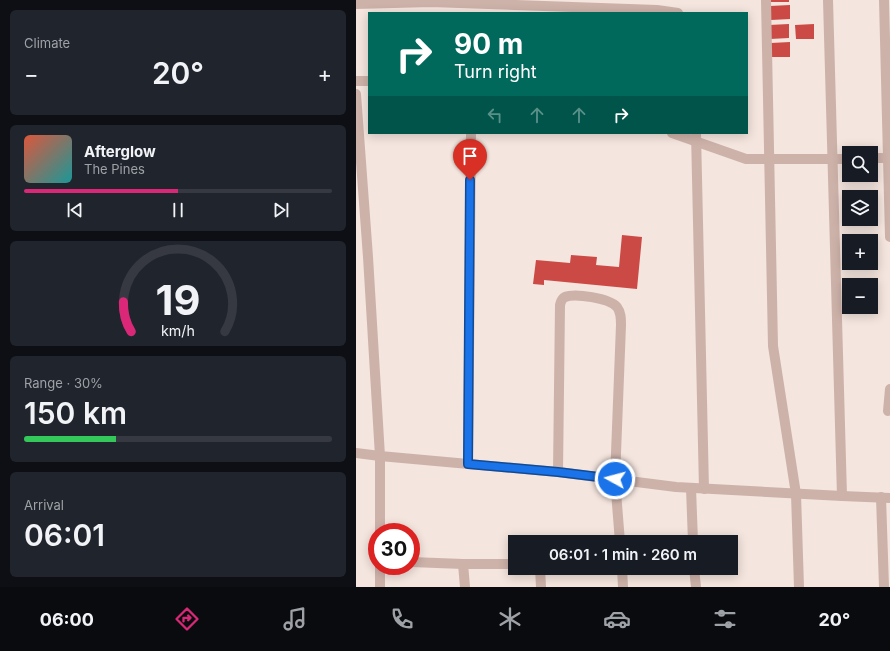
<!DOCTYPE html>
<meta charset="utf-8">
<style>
:root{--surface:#171b24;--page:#20242c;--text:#f1f3f6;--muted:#9ea1a6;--line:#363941;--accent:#db2777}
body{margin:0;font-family:Inter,sans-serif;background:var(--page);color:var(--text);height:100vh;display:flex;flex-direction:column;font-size:15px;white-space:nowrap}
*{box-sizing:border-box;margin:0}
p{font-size:13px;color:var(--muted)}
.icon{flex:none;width:22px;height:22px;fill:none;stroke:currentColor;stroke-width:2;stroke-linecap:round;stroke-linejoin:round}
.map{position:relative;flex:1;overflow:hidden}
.side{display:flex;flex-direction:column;gap:10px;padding:10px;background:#0d0f14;width:356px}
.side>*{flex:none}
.guide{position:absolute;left:12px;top:12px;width:380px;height:122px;border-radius:0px;box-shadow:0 2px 10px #0003;background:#00695c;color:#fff;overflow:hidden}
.fabs{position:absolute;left:486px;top:146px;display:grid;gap:8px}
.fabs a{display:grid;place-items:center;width:36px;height:36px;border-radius:0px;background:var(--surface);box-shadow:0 2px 10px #0003;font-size:20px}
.speed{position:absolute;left:12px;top:523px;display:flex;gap:8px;font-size:20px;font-weight:700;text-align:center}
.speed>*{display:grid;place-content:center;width:52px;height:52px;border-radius:50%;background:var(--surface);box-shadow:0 2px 10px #0003;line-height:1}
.speed .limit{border:6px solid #d22;background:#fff;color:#111}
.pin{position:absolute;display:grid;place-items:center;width:34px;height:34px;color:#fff;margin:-41px -17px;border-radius:50% 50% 50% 0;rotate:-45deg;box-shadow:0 0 4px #0007}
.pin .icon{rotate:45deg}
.me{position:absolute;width:44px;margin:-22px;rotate:277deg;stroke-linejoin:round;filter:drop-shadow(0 0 3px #0008)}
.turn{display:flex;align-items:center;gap:14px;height:84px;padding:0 20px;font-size:18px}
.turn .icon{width:52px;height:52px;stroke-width:2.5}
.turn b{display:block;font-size:28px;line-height:34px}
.lanes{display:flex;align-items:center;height:38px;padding:0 20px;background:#0003;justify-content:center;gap:20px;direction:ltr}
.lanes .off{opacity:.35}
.big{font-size:30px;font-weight:600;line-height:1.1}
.side .tile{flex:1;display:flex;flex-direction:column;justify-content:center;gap:6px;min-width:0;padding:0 14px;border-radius:6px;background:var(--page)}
.side .dial{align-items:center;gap:0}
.dial svg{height:104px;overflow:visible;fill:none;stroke:var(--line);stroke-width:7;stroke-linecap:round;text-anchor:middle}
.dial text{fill:var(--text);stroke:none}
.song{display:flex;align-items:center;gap:12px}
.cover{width:48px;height:48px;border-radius:6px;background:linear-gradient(135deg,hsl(10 70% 55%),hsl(180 70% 35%))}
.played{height:4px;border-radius:2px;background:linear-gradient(90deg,var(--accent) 50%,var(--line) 50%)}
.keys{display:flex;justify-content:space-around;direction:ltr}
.heat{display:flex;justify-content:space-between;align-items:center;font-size:22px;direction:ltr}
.charge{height:6px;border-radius:3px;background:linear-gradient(90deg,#34c759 30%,var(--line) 0)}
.trip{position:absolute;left:152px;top:535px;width:230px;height:40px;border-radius:0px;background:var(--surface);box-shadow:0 2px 10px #0003;font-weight:600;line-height:40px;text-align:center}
.dock{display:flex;height:64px;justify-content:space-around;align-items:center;background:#090b0e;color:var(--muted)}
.dock .icon{width:28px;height:28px}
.dock .on{color:var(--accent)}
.dock b{font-size:18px;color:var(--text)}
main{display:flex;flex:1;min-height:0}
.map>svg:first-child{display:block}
.building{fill:#cc4a45}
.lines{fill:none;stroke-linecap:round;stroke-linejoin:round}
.street{stroke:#cdb2a9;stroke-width:10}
.route-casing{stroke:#114b97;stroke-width:10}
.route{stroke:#1a73e8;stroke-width:7}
</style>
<main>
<section class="side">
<div class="tile"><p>Climate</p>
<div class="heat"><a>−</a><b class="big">20°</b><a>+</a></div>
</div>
<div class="tile">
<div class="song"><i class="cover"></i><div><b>Afterglow</b><p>The Pines</p></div></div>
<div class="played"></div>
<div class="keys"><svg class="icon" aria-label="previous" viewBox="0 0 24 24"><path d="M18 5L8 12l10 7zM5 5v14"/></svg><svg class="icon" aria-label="pause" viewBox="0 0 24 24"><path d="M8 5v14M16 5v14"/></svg><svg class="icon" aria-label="next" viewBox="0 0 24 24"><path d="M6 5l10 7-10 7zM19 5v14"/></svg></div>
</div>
<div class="tile dial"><svg viewBox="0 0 100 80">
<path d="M14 69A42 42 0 1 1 86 69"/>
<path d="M14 69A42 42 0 0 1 8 46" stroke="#db2777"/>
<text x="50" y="56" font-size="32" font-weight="700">19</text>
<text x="50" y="72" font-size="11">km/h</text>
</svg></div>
<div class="tile"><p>Range · 30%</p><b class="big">150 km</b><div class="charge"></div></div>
<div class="tile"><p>Arrival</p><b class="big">06:01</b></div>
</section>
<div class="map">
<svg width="534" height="587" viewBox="0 0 534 587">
<rect width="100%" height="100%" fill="#f4e5de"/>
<g class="building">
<rect x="414" y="0" width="19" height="2"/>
<path d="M434,5V19L415,20L414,6Z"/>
<path d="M433,24V38L414,39L413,25Z"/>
<path d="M458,24V39H440L439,25Z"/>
<path d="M434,42V57H415V43Z"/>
<path d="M266,235L286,237L281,289L188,280V285L177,284L180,260L214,263L215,255L241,257L240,265L263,267Z"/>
</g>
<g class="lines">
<g class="street">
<path d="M410,0L417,346L440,494L443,587"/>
<path d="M472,0L486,496"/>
<path d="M528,0L534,237"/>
<path d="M0,4L75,2L273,9L301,10L322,13"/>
<path d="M0,81H13"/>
<path d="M0,94L12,257L24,456L202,472L320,487L486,496L534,498"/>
<path d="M316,133L390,159H493"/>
<path d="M340,133L348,489"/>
<path d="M515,158H534"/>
<path d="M532,411L534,389"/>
<path d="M0,453L24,456V532"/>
<path d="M112,464L115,133"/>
<path d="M202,472L204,305C205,302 205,299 209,297C219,293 253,298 261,307C265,312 265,319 265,325L259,479L264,542"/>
<path d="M335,488L337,542"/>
<path d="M525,497L528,587"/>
<path d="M55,562L107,564H159"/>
<path d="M107,564L109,587"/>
<path d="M184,568L185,587"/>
<path d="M266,568L267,587"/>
<path d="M338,568L340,587"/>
<path d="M24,587V566"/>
</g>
</g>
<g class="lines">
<g class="route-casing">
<path id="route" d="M114,180L112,464L202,472L259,479"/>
</g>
<use href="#route" class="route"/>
</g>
</svg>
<div class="fabs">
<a><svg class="icon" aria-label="search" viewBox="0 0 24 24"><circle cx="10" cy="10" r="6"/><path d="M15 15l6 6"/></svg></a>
<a><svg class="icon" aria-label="layers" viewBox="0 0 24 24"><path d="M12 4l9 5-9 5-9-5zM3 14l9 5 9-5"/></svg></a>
<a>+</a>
<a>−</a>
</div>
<div class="speed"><div class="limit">30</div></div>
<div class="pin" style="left:114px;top:180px;background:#d93025"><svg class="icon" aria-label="arrive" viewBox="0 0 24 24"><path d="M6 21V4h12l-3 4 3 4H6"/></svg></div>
<svg class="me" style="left:259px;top:479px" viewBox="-20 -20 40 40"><circle r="17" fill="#1a73e8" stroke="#fff" stroke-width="3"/><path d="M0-11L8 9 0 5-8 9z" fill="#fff"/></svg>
<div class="trip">06:01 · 1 min · 260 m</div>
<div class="guide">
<div class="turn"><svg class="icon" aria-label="right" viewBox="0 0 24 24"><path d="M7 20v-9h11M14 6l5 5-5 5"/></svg><div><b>90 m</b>Turn right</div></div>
<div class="lanes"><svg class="icon off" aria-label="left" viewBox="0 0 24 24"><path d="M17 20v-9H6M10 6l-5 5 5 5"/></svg><svg class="icon off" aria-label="ahead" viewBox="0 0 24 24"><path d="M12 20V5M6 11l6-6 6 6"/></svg><svg class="icon off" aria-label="ahead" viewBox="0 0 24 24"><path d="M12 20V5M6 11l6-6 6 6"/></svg><svg class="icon" aria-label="right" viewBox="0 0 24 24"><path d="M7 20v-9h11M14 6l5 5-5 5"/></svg></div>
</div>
</div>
</main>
<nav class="dock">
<b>06:00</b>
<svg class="icon on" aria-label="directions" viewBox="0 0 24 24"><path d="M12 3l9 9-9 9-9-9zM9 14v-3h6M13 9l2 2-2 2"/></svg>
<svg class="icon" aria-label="music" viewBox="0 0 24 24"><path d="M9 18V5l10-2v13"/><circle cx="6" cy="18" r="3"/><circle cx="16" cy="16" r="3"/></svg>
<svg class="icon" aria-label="phone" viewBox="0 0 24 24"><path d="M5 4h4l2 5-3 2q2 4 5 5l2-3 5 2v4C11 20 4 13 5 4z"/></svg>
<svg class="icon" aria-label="climate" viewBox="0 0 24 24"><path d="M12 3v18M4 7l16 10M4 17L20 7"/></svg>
<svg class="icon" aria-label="car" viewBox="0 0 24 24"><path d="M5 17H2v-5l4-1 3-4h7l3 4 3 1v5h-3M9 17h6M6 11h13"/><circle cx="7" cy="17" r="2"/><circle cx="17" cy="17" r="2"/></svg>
<svg class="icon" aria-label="filters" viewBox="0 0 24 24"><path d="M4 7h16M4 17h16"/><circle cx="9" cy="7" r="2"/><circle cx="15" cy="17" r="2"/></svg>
<b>20°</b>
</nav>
